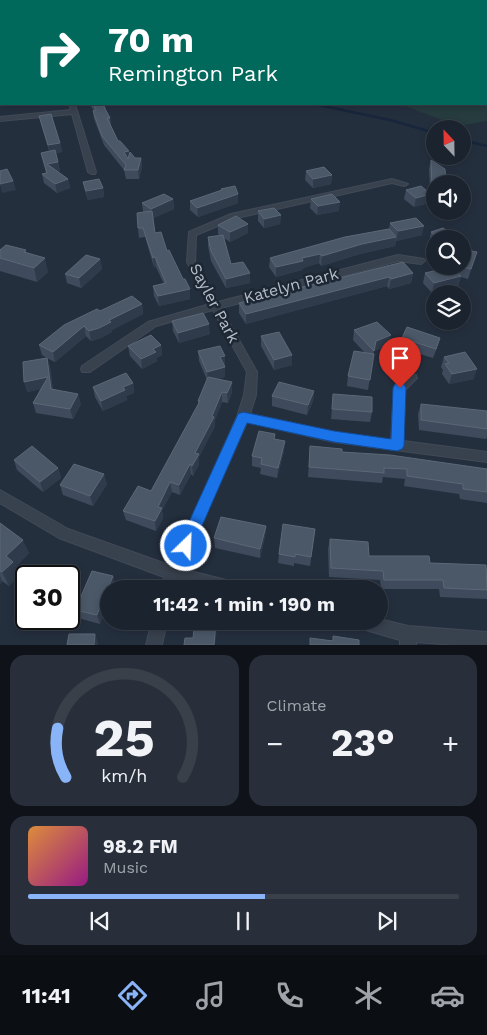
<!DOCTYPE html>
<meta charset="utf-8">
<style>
:root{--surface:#1b232e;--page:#282f3a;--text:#f1f3f6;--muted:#a0a4aa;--line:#39404a;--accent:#8ab4f8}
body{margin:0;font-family:"Work Sans",sans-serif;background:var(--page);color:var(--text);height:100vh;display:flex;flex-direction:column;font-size:19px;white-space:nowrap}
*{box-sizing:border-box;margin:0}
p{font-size:16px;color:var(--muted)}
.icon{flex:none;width:28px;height:28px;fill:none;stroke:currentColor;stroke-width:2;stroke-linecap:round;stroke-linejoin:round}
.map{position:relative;height:645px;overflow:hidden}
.details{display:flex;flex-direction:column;gap:10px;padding:10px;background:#0f1319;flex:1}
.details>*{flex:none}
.hud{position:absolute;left:0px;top:0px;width:488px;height:105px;box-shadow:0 2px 8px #0003,0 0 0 1px var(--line);background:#00695c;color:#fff;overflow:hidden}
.needle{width:32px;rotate:338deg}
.buttons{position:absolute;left:426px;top:120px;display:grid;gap:10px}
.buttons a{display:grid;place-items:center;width:45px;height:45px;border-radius:50%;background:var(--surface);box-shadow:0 2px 8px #0003,0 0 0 1px var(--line);font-size:25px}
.speed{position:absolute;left:15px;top:565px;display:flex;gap:10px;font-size:25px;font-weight:700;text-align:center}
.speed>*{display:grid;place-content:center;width:65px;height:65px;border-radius:50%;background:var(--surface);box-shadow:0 2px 8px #0003,0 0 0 1px var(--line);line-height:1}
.speed .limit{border:2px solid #111;border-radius:8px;background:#fff;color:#111}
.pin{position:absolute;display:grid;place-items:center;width:42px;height:42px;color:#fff;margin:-51px -21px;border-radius:50% 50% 50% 0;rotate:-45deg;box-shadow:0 0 5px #0007}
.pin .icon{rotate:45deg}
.me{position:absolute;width:55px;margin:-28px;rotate:24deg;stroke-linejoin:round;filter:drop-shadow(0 0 4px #0008)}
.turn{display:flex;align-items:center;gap:18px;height:105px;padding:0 25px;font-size:22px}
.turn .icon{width:65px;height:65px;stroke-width:2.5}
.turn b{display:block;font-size:35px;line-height:42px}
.big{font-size:38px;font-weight:700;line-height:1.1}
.details .widget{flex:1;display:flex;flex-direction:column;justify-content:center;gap:8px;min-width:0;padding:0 18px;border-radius:15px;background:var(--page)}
.details .dial{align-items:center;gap:0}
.dial svg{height:130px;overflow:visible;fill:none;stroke:var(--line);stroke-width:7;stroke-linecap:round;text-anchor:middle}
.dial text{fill:var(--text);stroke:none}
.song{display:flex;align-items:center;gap:15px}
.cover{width:60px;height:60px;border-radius:8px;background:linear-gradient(135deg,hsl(30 70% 55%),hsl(310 70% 35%))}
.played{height:5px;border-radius:2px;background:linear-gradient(90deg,var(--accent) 55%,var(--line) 55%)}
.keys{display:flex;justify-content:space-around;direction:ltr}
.heat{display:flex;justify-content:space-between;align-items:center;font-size:28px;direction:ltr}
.details .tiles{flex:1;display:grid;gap:10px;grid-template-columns:1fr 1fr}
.widget:last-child{grid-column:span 2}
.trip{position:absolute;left:100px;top:580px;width:288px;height:50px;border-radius:25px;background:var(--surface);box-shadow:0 2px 8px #0003,0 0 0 1px var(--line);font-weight:700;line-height:50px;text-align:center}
.tab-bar{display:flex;height:80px;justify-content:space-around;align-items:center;background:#0b0e12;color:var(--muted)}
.tab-bar .icon{width:35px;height:35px}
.tab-bar .on{color:var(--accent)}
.tab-bar b{font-size:22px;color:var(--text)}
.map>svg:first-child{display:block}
.green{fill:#263c3f}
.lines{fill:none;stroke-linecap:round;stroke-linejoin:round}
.stream{stroke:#17263c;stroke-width:2.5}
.street-casing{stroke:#414a57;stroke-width:2}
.street{fill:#38414e;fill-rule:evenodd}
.wall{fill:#3f4b5c}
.shaded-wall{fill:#2f3b4b}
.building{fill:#4b5868;stroke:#5c6777}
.route{fill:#1a73e8;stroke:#114b97}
.labels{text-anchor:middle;stroke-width:5;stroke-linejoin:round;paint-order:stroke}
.street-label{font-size:16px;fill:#b4bcc9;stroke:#1d2633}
</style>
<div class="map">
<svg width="487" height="645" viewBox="0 0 487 645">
<rect width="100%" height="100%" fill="#242f3e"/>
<path class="green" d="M192,0H487V121L458,126L400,104H486V1Z"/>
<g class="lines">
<g class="stream">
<path d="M314,104L390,120L435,133"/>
<path d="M462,140L487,146"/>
</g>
<g class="street-casing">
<g id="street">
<path d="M59,0H64V1H60Z"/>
<rect x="0" y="72" width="1" height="4"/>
<path d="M69,104H75L96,172L95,174H92L88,172L72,114L0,121V117L71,110Z"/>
<path d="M392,179L408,184L404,186L392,183L237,218L196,235L195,262L218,302L398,255L424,259L425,261L421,264L398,261L221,308L257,372L256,395L250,414L334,432L391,440L394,388C399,381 408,373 416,375L417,378L405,390L403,441L487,452V462L334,442L247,422L182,569L234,582L239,584L241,589H207L177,581L175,589H161L164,577L59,538L0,503V490L68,529L169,565L176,553L237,417L244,395L247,372L213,310L156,326L90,372H82L81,369L82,366L148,322L210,304L187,262L189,232L231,214Z"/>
<path d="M379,619L408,626L487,632V645H453L416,642V645H400V640L359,628L354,626L352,621H379Z"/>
<path d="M152,621H167L162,645H146Z"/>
</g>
</g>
<use href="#street" class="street"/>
</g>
<g class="wall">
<path d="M90,104H105L106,111L110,118L111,126L118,141L129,151V153L135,158H141L142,167L139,179H126L124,170L104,145L94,119L93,111V110Z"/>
<path d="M39,116L60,143L62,152L56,153L60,171H57L68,179L70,188L57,193L44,183L42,174L46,173L41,153L49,151Z"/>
<path d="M431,160L435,184V198L430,199V197L429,203L414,207L404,199L406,190L430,194L429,169Z"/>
<path d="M306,171L332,175L331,184L313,188L305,180Z"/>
<path d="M83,182L103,188L104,197L88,200L85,191Z"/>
<path d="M221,189L238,194V203L198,217L190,210V201L221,191Z"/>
<path d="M173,199L174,209L153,218L155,233L167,251L190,299L159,306L154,296L153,286L164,284L156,267H154L145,237L139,238L138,228L143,212L142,203Z"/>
<path d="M311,199L339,211L317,215L310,208Z"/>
<path d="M258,211L281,215L280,224L264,228L258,221Z"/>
<path d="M390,223L422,235L396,241V240L395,246L360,254L321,266L319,263L303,268L302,270L276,277L269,267L270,258L389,229Z"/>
<path d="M218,225L248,233L230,242L224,238L231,264L250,273V283L226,288L211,261L208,246V237L221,236L218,234Z"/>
<path d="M431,232L459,239H435V246L429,242Z"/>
<path d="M0,250H26V252L48,272L37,282L0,271Z"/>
<path d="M477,252L468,279L461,277L458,286L432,293L423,283L425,273L453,268L454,266H462Z"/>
<path d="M100,259L102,269L81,288L67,283L65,274Z"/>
<path d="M413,273L411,283L389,289L387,286L246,324L239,313V303L339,277Z"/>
<path d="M142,304L143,314L112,330V332L101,338L91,341L86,336L55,362L47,358L50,367L53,390L81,404L73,419L36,413L33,403L41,389L27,392L47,358L42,355L39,345L100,311Z"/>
<path d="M172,321L210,334L179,343L173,331Z"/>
<path d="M354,330L389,345L374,351L368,390L347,386L348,376L365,353L353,340Z"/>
<path d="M261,336L292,355V365L274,370L261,346Z"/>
<path d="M402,338L437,348L433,358L400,348Z"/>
<path d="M161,345L162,355L156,358L157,361L142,369L130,356L128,346Z"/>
<path d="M198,351L225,366H224L225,377L216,379L232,382V392L228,403L222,402L215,420V426L199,457V464L193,476L191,474L180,495L172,492L162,510L163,518L156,531L126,520L123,511L151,491L198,405V401L207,380L199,361Z"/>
<path d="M444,357L474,379L449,384L442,374L443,370L441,367Z"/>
<path d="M133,383L134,393L126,396L127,400L103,411L95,397L93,387Z"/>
<path d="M314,391L313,401L307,415L272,406V396Z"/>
<path d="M333,394L372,412L370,422L331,419Z"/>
<path d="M421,404L487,411V437L486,439L419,430L418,414Z"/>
<path d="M275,434V439L284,451L277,478L260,474L261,468L252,466V456Z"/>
<path d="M310,446L342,452L487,469V503L460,499L459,494L404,486L405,479L383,477L382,483L308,477Z"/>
<path d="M14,460L58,468L61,478L43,492L17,470Z"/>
<path d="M107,484L93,506L63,495L60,485Z"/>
<path d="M0,523L29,553L15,567L19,575L9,586L2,581L0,584Z"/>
<path d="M266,526L265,536L260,558L215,548L214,538Z"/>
<path d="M315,529L310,566L294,563V566L278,563L279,554Z"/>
<path d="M330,539L369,556L430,563L487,568V599L440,597L439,589H381L380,580L329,577L328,549Z"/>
<path d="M113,576L115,585L100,624L78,618L75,610Z"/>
</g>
<g class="shaded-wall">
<path d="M0,0H3V1H1V6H0Z"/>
<rect x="139" y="0" width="16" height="1"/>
<path d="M34,104H47L35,106Z"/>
<path d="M60,143L62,152L50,154L48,145Z"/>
<path d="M129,151L130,160L125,161L124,152Z"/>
<path d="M141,158L142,167L139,179L138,170Z"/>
<path d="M58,162L60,171L49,173L47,164Z"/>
<path d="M332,175L331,184L313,188V179Z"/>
<path d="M68,179L70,188L57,193L55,184Z"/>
<path d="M13,181L16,190L2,193L0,184Z"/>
<path d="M103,188L104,197L88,200L86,191Z"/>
<path d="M432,190H435V198L430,199Z"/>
<path d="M238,194V203L198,217L197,208Z"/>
<path d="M431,194L429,203L414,207L416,198Z"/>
<path d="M173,199L174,209L152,219L151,209Z"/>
<path d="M340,202L339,211L317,215L318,206Z"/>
<path d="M281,215L280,224L264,228V219Z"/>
<path d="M248,224V233L230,242V232Z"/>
<path d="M424,226L422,235L396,241L398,231Z"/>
<path d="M396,237L395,246L360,254L321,266L322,256L362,244Z"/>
<path d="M320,254L319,263L303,268L302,270L276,277V267L302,258Z"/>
<path d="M155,257L156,267H154L153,258Z"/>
<path d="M45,258L48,272L37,282L34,268Z"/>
<path d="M100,259L102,269L81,288L79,278Z"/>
<path d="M250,273V283L226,288V279Z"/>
<path d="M413,273L411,283L389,289L391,279Z"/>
<path d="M461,276L458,286L432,293L434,283Z"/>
<path d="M389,277L387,286L246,324V314Z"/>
<path d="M190,289V299L159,306L158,296Z"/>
<path d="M142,304L143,314L112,330V332L101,338L91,341L89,331Z"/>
<path d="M209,324L210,334L179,343L178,333Z"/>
<path d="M84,326L86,336L55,362L53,352Z"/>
<path d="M391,335L389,345L374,351L376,341Z"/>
<path d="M161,345L162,355L156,358L157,361L142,369L141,359L153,349Z"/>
<path d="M292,355V365L274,370V360Z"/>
<path d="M225,356V366L220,367V357Z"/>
<path d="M47,358L50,367L54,399L51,387L27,392L24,382Z"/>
<path d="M225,367V377L208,382L207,372Z"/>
<path d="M477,369L474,379L449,384L452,374Z"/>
<path d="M232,382V392L228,403L227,393Z"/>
<path d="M133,383L134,393L126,396L127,400L103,411L101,401L123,387Z"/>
<path d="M314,391L313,401L307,415L308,405Z"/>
<path d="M222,392V402L215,420V426L199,457V464L193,476L192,466L195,453L212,416Z"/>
<path d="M78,394L81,404L73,419L70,409Z"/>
<path d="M285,441L284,451L277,478L278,468Z"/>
<path d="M190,464L191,474L180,495L179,485Z"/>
<path d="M58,468L61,478L43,492L40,482Z"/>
<path d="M104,474L107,484L93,506L90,496Z"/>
<path d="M170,482L172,492L162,510L163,518L156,531L155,521L158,507Z"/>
<path d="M266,526L265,536L260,558V549Z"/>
<path d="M23,540L29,553L15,567L19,575L9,586L2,572L6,556Z"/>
<path d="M0,576L2,581L0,584Z"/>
<path d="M113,576L115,585L114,589H109V601L100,624L97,615Z"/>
<path d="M216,621H218L215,645H214Z"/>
<path d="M95,634L98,643V645H94Z"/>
</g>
<g class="building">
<path d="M2,0H45L46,1H2Z"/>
<path d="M81,0H90L91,1H82Z"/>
<path d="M93,104H105L103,105L110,118H107L118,141H120L129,151L124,152L128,159L130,152L135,158H141L138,170H124L126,165L102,136L93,111L96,110Z"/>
<path d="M51,114L60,143L48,145L39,116Z"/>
<path d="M55,150L58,162L47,164L68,179L55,184L42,174L47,173L41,153Z"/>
<path d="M431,160L445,169L446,184H435V190H432Z"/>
<path d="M324,167L332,175L313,179L306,171Z"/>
<path d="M7,169L13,181L0,184V171Z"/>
<path d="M99,179L103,188L86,191L83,182Z"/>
<path d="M235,186L238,194L197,208L190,201L222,190L221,189Z"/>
<path d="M421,186L431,194L416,198L406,190Z"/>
<path d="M164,194L173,199L151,209L142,203Z"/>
<path d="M332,194L340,202L318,206L311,199Z"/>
<path d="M274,208L281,215L264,219L258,211Z"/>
<path d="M152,211L155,233L161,232L167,251L169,250L183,279H185L190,289L158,296L153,286L166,283L155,257L153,258L143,228H138L137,213Z"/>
<path d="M236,216L248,224L230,232L218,225Z"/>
<path d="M416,218L424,226L398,231L390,223Z"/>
<path d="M443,228L459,239H441L431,232Z"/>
<path d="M389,229L396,237L362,244L322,256L320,254L302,258L303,261L276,267L270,258L345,237Z"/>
<path d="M223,235L231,264L243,262L250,273L226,279L211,251L208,237Z"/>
<path d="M6,245L26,250L24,252L45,258L34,268L0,258V250Z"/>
<path d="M462,249L477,252L471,269L458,266H462Z"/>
<path d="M86,255L100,259L79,278L65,274Z"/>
<path d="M403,262L413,273L391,279L389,277L246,314L239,303Z"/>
<path d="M451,267L461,276L434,283L425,273Z"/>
<path d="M132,296L142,304L109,320L111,322L99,328L89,331L84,326L53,352L39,345L64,325L97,309L100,311Z"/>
<path d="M203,313L209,324L178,333L172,321Z"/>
<path d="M377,322L391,335L376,341L374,351L354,330Z"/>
<path d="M407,327L440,338L436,349L402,338Z"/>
<path d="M279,332L292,355L274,360L261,336Z"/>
<path d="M151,335L161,345L153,349L156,352L141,359L128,346Z"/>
<path d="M220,346L225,356L220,357L225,367L207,372L198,351Z"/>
<path d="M354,351L374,354L370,380L348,376Z"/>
<path d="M465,352L477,369L452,374L445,364L449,363L444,357Z"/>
<path d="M47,358L51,389L78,394L70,409L33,403L48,377L24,382L23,362Z"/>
<path d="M126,373L133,383L123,387L125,390L101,401L93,387Z"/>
<path d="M208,377L232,382L227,393L222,392L212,416L214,417L195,453L199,454L192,466L190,464L179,485L170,482L158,507L162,508L155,521L123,511L138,486L151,491L200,401H198Z"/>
<path d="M279,382L314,391L308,405L272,396Z"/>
<path d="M333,394L372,397V412L332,409Z"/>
<path d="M421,404L487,411V429L421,420Z"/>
<path d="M259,431L275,434L274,439L285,441L278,468L261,464L262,458L252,456Z"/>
<path d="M32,446L58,468L40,482L14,460Z"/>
<path d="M310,446L342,449V452L390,455L487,469V492L463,489V484L407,476V469L384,468V473L309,467Z"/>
<path d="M74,464L104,474L90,496L60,485Z"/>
<path d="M221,517L266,526L260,549L214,538Z"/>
<path d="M0,523L23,540L6,556L13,562L2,572L0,571Z"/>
<path d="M283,524L315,529L311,557L295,554V557L279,554Z"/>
<path d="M330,539L368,542L369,556H429L430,563L486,565L487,590L444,588L443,580H384L383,571L331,568Z"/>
<path d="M92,571L113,576L97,615L75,610Z"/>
<path d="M195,621H216L214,645H184L185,638H193Z"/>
<path d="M69,634H95L94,645H67Z"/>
<path d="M333,636L359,640V645H310V638L333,641Z"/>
</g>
<path class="route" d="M400,383L404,384L406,388L404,446L402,449L397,451L334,442L247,423L191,551L186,553L180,551L178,546L238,414L243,412L334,431L391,439L393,388L395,384Z"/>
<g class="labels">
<g class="street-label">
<text transform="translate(291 285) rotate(-15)" y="6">Katelyn Park</text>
<text transform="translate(215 303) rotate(62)" y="6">Sayler Park</text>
</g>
</g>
</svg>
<div class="buttons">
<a><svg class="needle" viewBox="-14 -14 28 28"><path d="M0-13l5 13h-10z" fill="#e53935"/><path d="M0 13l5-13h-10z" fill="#a0a4aa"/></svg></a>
<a><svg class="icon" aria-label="sound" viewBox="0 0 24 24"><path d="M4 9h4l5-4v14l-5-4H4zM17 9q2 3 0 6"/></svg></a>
<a><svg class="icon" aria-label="search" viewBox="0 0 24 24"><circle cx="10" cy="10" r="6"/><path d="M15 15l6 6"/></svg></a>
<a><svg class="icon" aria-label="layers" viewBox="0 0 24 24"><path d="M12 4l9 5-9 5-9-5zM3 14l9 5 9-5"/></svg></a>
</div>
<div class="speed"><div class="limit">30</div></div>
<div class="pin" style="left:400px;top:388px;background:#d93025"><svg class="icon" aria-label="arrive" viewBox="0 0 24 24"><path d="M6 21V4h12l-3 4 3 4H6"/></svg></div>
<svg class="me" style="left:186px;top:546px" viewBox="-20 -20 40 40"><circle r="17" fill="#1a73e8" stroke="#fff" stroke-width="3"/><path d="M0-11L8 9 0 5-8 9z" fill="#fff"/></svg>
<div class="trip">11:42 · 1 min · 190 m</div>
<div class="hud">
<div class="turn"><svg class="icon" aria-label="right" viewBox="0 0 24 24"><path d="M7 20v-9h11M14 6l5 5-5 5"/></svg><div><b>70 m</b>Remington Park</div></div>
</div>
</div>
<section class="details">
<div class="tiles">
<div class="widget dial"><svg viewBox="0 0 100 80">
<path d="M14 69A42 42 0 1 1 86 69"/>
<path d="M14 69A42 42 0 0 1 9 39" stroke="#8ab4f8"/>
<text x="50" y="56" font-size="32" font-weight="700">25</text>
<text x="50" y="72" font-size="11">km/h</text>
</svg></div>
<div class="widget"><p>Climate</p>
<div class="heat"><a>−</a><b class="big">23°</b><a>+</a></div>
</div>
<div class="widget">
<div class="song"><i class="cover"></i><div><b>98.2 FM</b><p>Music</p></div></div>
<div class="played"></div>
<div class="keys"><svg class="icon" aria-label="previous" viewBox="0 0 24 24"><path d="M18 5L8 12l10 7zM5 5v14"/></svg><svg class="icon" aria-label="pause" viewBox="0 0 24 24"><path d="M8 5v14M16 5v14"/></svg><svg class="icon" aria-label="next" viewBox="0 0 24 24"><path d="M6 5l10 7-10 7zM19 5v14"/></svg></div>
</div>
</div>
</section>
<nav class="tab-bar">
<b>11:41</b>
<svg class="icon on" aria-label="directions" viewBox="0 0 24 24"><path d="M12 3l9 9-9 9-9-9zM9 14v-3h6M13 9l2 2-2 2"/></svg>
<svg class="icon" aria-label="music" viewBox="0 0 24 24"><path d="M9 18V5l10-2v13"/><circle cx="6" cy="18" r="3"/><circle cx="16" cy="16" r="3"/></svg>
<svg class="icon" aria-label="phone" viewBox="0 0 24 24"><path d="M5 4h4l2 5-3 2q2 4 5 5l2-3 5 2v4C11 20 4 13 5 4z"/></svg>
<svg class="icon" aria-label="climate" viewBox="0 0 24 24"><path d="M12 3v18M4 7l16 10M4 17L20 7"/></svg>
<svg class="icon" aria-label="car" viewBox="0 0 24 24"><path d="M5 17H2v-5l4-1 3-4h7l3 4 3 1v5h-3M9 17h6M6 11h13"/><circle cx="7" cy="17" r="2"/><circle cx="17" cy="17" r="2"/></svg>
</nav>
